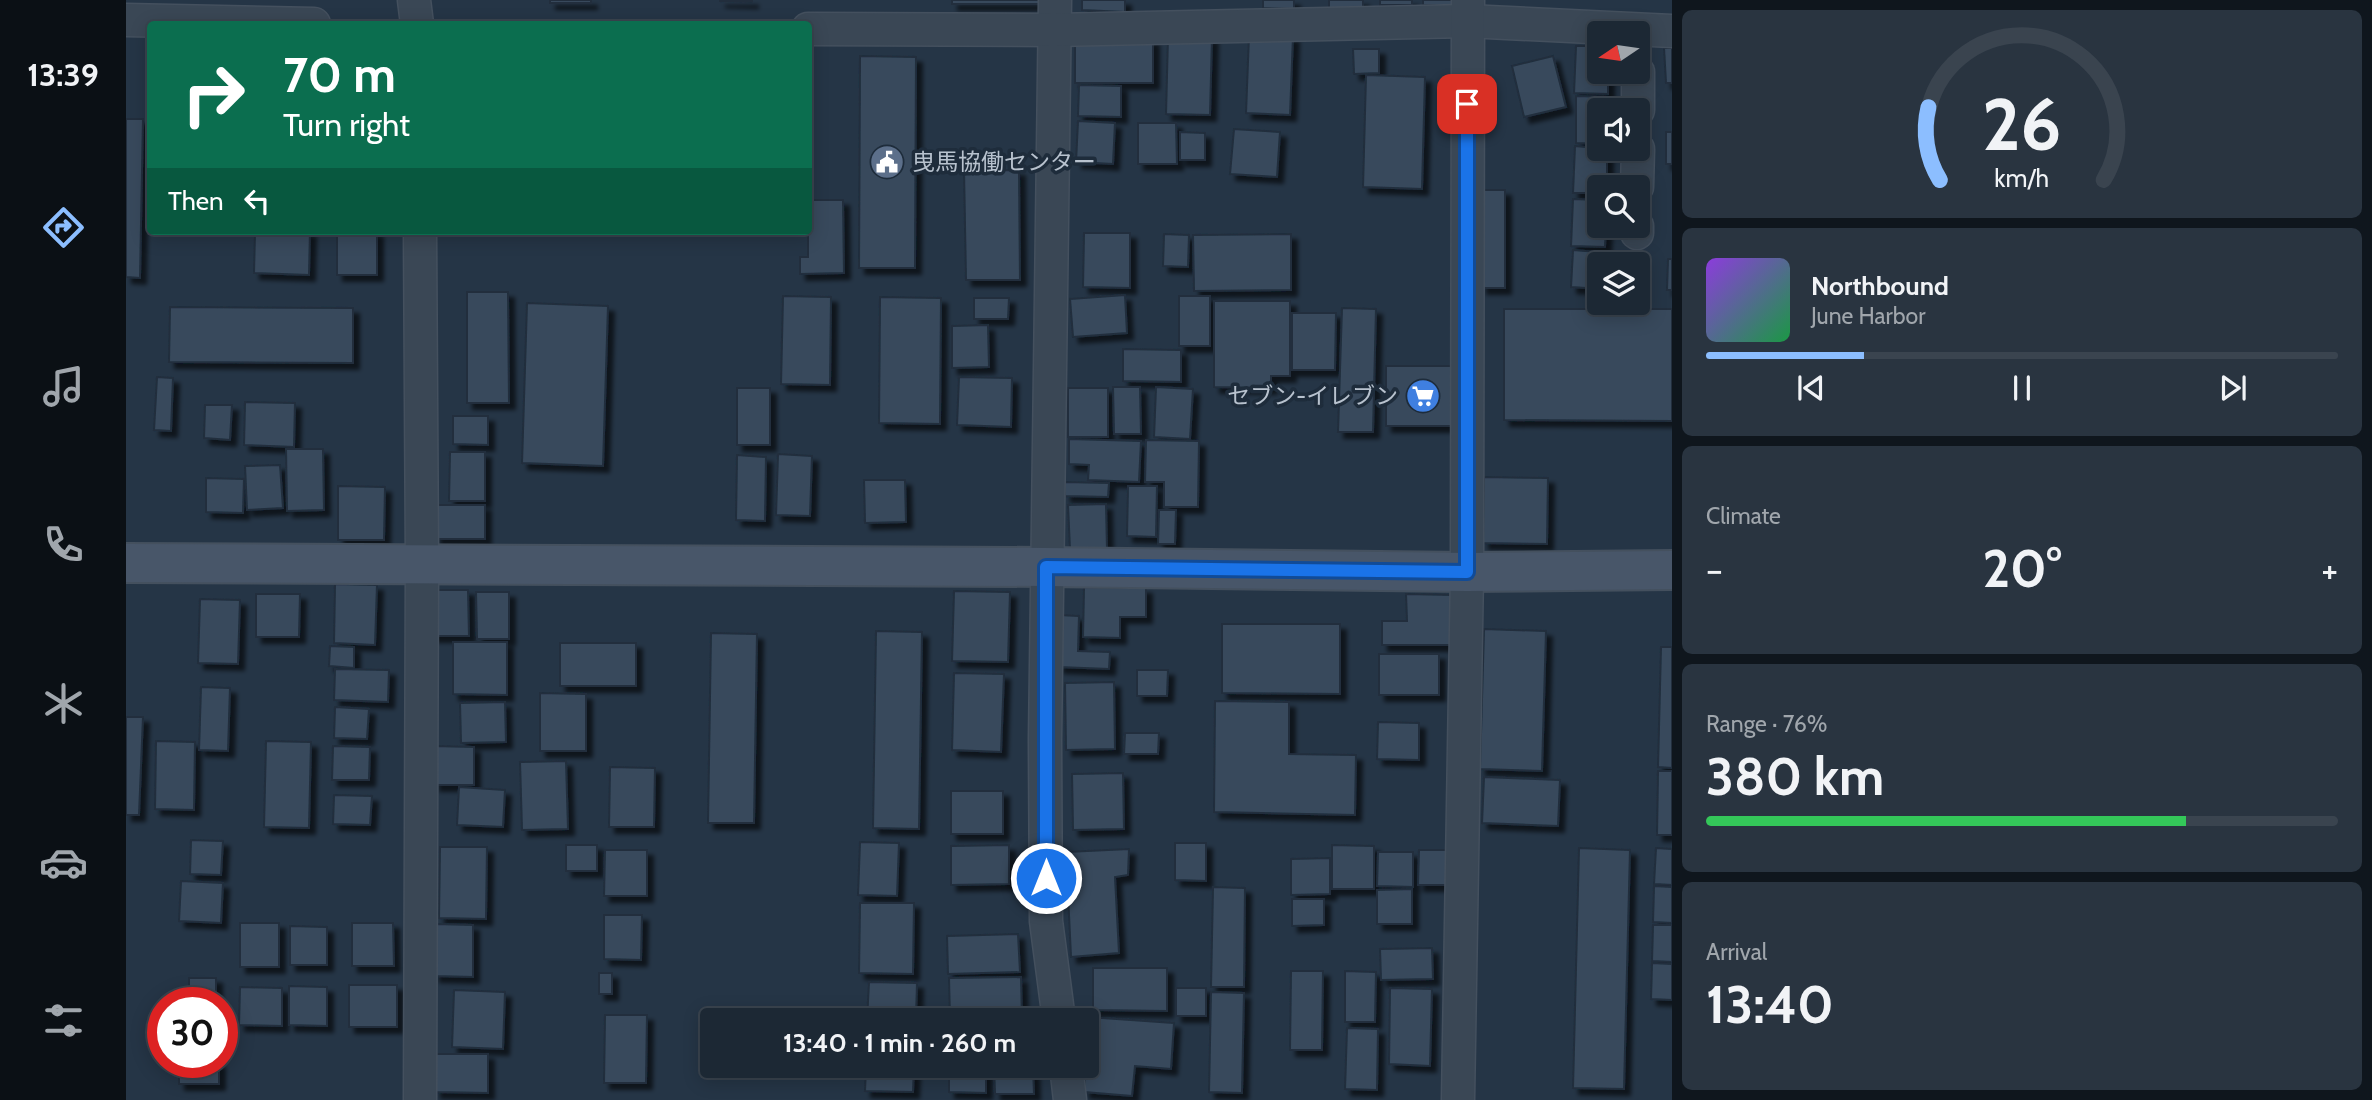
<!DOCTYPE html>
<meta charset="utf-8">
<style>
:root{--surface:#1c2834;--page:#293440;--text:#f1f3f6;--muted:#a0a6ac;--line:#3a444f;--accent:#8cbeff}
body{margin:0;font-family:Cabin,"Noto Sans JP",sans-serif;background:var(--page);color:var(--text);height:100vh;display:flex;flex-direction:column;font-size:26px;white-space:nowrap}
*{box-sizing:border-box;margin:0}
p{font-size:23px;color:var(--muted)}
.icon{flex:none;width:38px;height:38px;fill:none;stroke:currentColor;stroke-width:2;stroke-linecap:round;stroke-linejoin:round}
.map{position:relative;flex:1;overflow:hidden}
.side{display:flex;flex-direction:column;gap:10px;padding:10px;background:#0f161d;width:700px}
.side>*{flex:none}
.banner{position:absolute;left:21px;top:21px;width:665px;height:214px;border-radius:7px;box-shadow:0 4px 18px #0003,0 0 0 2px var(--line);background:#0b6e4f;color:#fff;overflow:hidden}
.needle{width:46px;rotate:257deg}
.tools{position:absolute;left:1461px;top:21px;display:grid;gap:14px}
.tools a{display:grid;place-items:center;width:63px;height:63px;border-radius:7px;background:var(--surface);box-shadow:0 4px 18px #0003,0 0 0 2px var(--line);font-size:35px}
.speed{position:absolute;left:21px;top:987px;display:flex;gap:14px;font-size:35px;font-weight:700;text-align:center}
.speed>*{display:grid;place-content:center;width:91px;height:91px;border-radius:50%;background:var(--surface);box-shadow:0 4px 18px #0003,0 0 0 2px var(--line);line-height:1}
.speed .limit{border:10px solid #d22;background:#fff;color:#111}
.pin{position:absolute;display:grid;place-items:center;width:60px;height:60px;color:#fff;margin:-30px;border-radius:14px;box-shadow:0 4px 10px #0006}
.me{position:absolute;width:77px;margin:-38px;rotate:0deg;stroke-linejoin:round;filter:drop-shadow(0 0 5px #0008)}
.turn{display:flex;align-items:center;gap:24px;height:147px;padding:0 21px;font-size:32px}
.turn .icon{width:91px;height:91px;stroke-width:2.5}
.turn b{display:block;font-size:49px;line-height:60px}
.then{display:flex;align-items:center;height:66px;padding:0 21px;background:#0003;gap:14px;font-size:26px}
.big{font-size:52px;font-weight:800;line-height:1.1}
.side .card{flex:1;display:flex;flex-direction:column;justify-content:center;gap:10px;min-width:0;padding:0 24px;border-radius:10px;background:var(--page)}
.side .dial{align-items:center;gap:0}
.dial svg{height:182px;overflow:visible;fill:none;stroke:var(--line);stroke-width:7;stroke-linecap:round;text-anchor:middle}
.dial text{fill:var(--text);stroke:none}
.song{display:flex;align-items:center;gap:21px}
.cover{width:84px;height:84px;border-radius:10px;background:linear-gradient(135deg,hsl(270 70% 55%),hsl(140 70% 35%))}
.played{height:7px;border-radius:4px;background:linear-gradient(90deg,var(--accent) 25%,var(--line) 25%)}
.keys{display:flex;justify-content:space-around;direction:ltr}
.heat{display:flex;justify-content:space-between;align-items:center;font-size:38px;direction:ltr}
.charge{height:10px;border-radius:5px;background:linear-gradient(90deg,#34c759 76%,var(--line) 0)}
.trip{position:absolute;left:574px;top:1008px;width:399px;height:70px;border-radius:7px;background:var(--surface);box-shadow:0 4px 18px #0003,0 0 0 2px var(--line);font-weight:800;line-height:70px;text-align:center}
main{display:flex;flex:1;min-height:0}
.tab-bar{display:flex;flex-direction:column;width:126px;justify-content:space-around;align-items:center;background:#0b1015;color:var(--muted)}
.tab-bar .icon{width:49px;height:49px}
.tab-bar .current{color:var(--accent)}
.tab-bar b{font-size:32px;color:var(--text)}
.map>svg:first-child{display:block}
.building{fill:#37495c;stroke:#202e3d;stroke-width:2;filter:url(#shadow)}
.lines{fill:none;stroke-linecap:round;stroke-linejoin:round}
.street-casing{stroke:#44505e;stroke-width:35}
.secondary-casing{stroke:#44505e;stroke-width:42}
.street{stroke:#3a4755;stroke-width:32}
.secondary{stroke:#485669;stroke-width:38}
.route-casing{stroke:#114b97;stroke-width:18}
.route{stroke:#1a73e8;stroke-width:12}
.labels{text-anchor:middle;stroke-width:7;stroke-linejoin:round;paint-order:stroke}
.poi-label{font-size:23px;fill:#b8c2ce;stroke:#1e2c3b;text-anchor:start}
</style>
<main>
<nav class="tab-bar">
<b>13:39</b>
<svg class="icon current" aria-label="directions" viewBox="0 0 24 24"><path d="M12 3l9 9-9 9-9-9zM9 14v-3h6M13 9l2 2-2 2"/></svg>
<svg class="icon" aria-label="music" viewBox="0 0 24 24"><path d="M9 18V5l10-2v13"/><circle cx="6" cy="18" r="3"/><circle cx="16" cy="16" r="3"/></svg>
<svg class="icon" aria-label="phone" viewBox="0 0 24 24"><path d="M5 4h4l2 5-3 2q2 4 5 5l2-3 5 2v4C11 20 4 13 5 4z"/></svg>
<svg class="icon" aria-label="climate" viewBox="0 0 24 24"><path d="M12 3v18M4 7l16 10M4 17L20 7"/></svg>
<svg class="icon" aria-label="car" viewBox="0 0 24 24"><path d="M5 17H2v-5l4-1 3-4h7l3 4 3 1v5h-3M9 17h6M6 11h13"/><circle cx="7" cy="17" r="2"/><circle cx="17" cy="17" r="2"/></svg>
<svg class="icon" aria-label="filters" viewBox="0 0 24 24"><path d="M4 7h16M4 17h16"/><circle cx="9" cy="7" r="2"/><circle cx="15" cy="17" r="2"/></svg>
</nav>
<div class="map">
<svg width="1546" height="1100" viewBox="0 0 1546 1100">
<defs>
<filter id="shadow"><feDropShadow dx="6" dy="6" stdDeviation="2" flood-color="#0009"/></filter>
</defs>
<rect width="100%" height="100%" fill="#253546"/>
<g class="building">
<rect x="424" y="0" width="41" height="3"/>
<path d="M594,0H626V2L594,1Z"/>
<rect x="826" y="0" width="88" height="4"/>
<path d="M956,0H999V12L956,10Z"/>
<path d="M1137,0H1168V9L1137,8Z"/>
<path d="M1203,0H1237V9L1203,8Z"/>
<rect x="1254" y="0" width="32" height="5"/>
<path d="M1297,0H1328V6L1297,5Z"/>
<path d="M1123,35L1167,36L1164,115L1120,113Z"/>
<path d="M1042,36L1086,37L1084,115L1040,114Z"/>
<path d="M949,38L1027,39V83H949Z"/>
<path d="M1450,46H1474V72H1482V94L1448,93Z"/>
<path d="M1538,48H1546V83H1540Z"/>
<path d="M1227,49H1253V73L1228,74Z"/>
<path d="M734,56L790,57L789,268H733Z"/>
<path d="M1427,56L1440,107L1398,117L1386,66Z"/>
<path d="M1240,75L1299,77L1296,189L1237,187Z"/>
<path d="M953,85L995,86V117L952,116Z"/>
<path d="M1450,96L1484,97L1483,110H1474V144L1450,143Z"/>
<path d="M0,119H17L14,278L0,277Z"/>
<path d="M952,121L989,123L987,164L950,162Z"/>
<path d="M1012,123H1050L1051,164H1012Z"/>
<path d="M1108,129L1154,132L1151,177L1104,174Z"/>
<path d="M1054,132L1079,133V160H1054Z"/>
<rect x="1540" y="132" width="6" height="32"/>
<path d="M1449,146L1481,149V187H1474V193H1447Z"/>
<path d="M893,170L894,280H840L838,171Z"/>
<path d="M1356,190H1379V288H1355Z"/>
<path d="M1447,199L1474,200V226H1480L1479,247L1445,246Z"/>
<path d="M682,200H717L718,273L674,274V257H682Z"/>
<path d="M129,231H184L183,275L128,273Z"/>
<rect x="211" y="231" width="40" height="44"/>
<path d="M958,233H1004V288L957,287Z"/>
<path d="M1038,234L1063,235L1062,267L1037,266Z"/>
<path d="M1165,234V290L1068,291L1067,235Z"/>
<path d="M1447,250L1497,254L1496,264H1474V289L1445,287Z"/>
<path d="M1542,259H1546V290H1541Z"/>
<path d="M341,292H382L383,403H341Z"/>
<path d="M999,295L1001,333L947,337L944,299Z"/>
<path d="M657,296L705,297L704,385L655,384Z"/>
<rect x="1053" y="296" width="31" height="50"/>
<path d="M754,297L815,298L814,424L753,423Z"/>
<path d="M848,298H883L882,319H848Z"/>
<path d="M1088,301H1164V376H1145V388L1088,387Z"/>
<path d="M401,303L482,306L477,466L396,463Z"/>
<path d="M44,307L227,308V363L43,362Z"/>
<path d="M1216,308L1250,309L1247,432H1212Z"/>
<path d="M1378,309H1546V421L1378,420Z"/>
<path d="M1166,313H1210L1209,370H1166Z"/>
<path d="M862,325L863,367L826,368V326Z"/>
<path d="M997,349L1055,350V382L997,381Z"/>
<rect x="1260" y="366" width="73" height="60"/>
<path d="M31,377L47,378L45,431L28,430Z"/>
<path d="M833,377L886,378L885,427L831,425Z"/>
<path d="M987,387H1014L1015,434H988Z"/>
<path d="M1030,387L1067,389L1064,439L1028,437Z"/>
<rect x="611" y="388" width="33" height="57"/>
<rect x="942" y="388" width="40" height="49"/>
<path d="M119,402L169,403L168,447L118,445Z"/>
<path d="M79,405H106L104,440L78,438Z"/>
<path d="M327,416H362V445L327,444Z"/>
<path d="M943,439L1015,441L1013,482L962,480L963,465L943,464Z"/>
<path d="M1020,440L1073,441L1072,507H1038V482H1019Z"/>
<path d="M160,449H197L198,510L161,511Z"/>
<path d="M324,452H359V501H323Z"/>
<path d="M652,454L686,456L684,516L650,515Z"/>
<path d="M611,455L640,457L639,521L610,520Z"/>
<path d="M154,465L157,508L121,510L119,466Z"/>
<path d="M1358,477L1422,478L1421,544L1357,543Z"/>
<path d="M80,478L118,479L117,513L80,512Z"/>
<path d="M738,480H779L780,522L739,523Z"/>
<path d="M939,482L983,483L982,497L939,496Z"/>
<path d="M212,486L259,487L258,540H212Z"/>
<path d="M1002,486H1031L1030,537L1001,536Z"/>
<path d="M980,504L981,549L944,550L942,505Z"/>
<rect x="309" y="505" width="50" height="34"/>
<path d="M1033,510H1050L1049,544H1032Z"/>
<path d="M209,584L251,585L249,645L208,643Z"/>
<path d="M958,587L1020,588V617H994V638L957,637Z"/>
<path d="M304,590H342L343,636H304Z"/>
<path d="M828,591L884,592L882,662L826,661Z"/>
<path d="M350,592H383V639H351Z"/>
<path d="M130,594H174L173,637H130Z"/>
<path d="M1280,594L1327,595V645H1256V621H1281Z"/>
<path d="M74,599L114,600L112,664L72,663Z"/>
<path d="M933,615L953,616L952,651L984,652L983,669L932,667Z"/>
<path d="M1096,624H1214V694L1096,693Z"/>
<path d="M1358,629L1420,631L1416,771L1354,769Z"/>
<path d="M750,631L796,632L793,829L747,828Z"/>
<path d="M585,633L631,634L628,823H582Z"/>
<path d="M327,642H381V695L327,694Z"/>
<rect x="434" y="643" width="76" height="43"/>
<path d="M204,646L228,647V668L203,666Z"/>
<path d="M1535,647H1546V768L1532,767Z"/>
<rect x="1253" y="654" width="60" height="41"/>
<path d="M209,669L263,670L262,702L208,700Z"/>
<path d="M1011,670H1042L1041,696H1011Z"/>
<path d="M828,673L878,674L875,752L826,750Z"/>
<path d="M988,682L989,749L940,750L939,683Z"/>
<path d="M75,687L104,688L102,751L73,750Z"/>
<path d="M414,693L460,694V751H414Z"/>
<path d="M1089,701L1163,702V754L1230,755L1229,815L1088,812Z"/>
<path d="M379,702L380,742L335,743L334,703Z"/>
<path d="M209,707L243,709L241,739L208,738Z"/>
<path d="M0,717H17L13,815H0Z"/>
<path d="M1252,722L1293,723V760L1251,759Z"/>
<path d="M999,733H1033L1032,754H998Z"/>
<path d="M30,741L69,742L68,810L29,809Z"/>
<path d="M140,741L185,742L183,828L138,827Z"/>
<path d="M207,746L244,747L243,780H206Z"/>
<path d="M308,746L348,747V785H308Z"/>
<path d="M440,761L442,829L396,830L394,762Z"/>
<path d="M484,767L529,768L528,827H483Z"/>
<path d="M1532,771H1546V835H1531Z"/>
<path d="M997,773L998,829L947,830L946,774Z"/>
<path d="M1358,777L1434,780L1432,826L1356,823Z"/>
<path d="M333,787L379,790L377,827L331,825Z"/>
<rect x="825" y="791" width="52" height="43"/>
<path d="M208,795L246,796L244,825L207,824Z"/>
<path d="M65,840L97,841L95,875L64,874Z"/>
<path d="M734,842L773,843L771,896L732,895Z"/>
<path d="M1049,843H1080V881L1049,880Z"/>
<rect x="440" y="845" width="31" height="26"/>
<path d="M883,845V884L825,885V846Z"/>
<path d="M1206,845L1248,846V889H1206Z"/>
<path d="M314,847H361L360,919L313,918Z"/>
<path d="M1453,848L1504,850L1498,1089L1447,1088Z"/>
<path d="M1530,848L1546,849V885L1528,884Z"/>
<path d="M1003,849L1002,875L989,877L993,953L945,957L940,852Z"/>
<path d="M479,850H521V896H478Z"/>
<path d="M1293,850H1328V885H1292Z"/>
<path d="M1252,852H1287V887L1251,886Z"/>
<path d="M1204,858V894L1165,895V859Z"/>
<path d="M55,881L97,883L95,923L53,921Z"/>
<path d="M1528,886L1546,887V923L1527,922Z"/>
<path d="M1087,887L1119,888L1118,987H1085Z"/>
<path d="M1286,889V924H1251V890Z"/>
<path d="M1166,899H1198V925L1166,926Z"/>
<path d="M734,903H788L787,974L733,973Z"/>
<path d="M478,915H516L515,960L478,959Z"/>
<rect x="114" y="923" width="39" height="44"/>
<path d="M226,923H267L268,966H226Z"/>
<path d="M309,924L347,925V977L308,976Z"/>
<path d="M1527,925H1546V962L1526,961Z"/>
<path d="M164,926L201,927V965H164Z"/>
<path d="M892,934L894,972L822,974L821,936Z"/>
<path d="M1306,948L1307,979L1255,980L1254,949Z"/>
<path d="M1526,963L1546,964V1000L1525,999Z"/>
<path d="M967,968H1041V1011L967,1010Z"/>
<path d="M1165,971H1197L1196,1050H1164Z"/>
<path d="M1219,971L1250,972L1249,1022H1219Z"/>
<rect x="473" y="973" width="13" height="21"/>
<path d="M895,977L896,1018L824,1020L823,978Z"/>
<rect x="63" y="978" width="27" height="25"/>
<path d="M743,982L791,983L790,1020H741Z"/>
<rect x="223" y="985" width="48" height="42"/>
<path d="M163,986L201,987V1026L163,1025Z"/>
<path d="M114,987L156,988V1026L113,1025Z"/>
<rect x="1050" y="988" width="30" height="28"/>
<path d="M1264,988L1306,989L1304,1066L1263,1064Z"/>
<path d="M328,990L379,992L377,1049L326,1047Z"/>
<path d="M1085,992L1118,993L1116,1093L1083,1092Z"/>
<path d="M479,1015H521L520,1083H478Z"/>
<path d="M962,1017L1048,1023L1045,1069L1009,1066L1006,1096L958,1092Z"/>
<path d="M1221,1028L1252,1029L1251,1090L1219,1089Z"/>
<path d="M310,1054H362V1093L309,1092Z"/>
<rect x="53" y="1062" width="40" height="22"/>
<path d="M740,1066H788L787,1092L739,1091Z"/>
<path d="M823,1066H860V1093L823,1092Z"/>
<path d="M868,1066H907L908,1094H869Z"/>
</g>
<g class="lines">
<g class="street-casing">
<g id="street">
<path d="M288,0L291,24"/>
<path d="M929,0L919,740L920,921L933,1020"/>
<path d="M0,20L188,24"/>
<path d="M682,29L929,30L1341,21L1546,31"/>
<path d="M1512,110V72"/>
<path d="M1511,187L1512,149"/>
<path d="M1511,233V226"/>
<path d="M940,1066L944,1100"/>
<path d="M294,1100L296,564L294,231"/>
<path d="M1332,1100L1341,572L1342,0"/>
</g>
</g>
<g class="secondary-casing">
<path id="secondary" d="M0,563L920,567L1341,572L1546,570"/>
</g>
<use href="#street" class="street"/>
<use href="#secondary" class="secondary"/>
</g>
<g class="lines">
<g class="route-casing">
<path id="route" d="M920,878V567L1341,572V104"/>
</g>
<use href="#route" class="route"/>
</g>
<defs>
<g id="civic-disc" transform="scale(1.75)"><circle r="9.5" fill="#5c6f8a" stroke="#1e2c3b"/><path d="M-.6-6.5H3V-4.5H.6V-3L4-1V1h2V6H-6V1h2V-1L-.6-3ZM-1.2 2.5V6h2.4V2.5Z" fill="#fff"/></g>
<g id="supermarket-disc" transform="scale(1.75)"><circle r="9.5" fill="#3f7fe0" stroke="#1e2c3b"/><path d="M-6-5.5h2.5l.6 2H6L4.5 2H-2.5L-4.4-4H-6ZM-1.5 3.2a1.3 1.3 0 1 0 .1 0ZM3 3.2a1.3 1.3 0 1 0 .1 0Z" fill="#fff"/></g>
</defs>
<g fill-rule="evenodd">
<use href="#civic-disc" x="761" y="162"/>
<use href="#supermarket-disc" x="1297" y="396"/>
</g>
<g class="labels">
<g class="poi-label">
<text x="786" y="170">曳馬協働センター</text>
<text x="1272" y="404" text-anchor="end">セブン-イレブン</text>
</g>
</g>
</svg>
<div class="tools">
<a><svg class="needle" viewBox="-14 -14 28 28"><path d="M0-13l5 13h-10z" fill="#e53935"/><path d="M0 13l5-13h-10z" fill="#a0a6ac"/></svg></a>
<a><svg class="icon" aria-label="sound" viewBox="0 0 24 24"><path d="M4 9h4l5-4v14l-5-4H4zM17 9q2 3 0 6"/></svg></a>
<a><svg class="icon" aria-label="search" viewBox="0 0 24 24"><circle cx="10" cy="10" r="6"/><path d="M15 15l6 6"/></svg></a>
<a><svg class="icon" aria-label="layers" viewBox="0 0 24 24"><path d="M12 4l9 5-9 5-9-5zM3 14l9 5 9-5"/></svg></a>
</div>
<div class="speed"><div class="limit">30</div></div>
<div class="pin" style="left:1341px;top:104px;background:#d93025"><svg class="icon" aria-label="arrive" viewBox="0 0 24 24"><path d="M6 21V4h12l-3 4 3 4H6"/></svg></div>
<svg class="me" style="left:920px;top:878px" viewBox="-20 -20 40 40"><circle r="17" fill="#1a73e8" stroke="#fff" stroke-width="3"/><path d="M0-11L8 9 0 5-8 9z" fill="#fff"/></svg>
<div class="trip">13:40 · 1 min · 260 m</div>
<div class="banner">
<div class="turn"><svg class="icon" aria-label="right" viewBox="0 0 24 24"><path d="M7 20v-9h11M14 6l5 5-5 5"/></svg><div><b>70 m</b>Turn right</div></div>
<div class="then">Then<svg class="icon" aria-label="left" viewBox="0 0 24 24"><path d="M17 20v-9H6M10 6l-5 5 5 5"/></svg></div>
</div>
</div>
<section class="side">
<div class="card dial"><svg viewBox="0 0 100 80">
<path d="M14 69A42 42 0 1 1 86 69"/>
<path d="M14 69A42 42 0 0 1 9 37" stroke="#8cbeff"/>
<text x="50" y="56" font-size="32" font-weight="700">26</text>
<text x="50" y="72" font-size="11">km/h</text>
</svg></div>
<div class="card">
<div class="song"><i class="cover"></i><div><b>Northbound</b><p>June Harbor</p></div></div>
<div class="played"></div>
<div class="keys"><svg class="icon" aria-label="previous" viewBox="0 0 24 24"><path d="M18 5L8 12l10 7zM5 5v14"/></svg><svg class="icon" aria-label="pause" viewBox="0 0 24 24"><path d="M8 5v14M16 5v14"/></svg><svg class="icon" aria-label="next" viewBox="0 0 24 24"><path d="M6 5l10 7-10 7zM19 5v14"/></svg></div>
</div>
<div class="card"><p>Climate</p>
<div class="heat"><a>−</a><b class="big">20°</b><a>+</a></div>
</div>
<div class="card"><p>Range · 76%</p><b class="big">380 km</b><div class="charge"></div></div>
<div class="card"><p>Arrival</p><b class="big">13:40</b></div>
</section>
</main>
